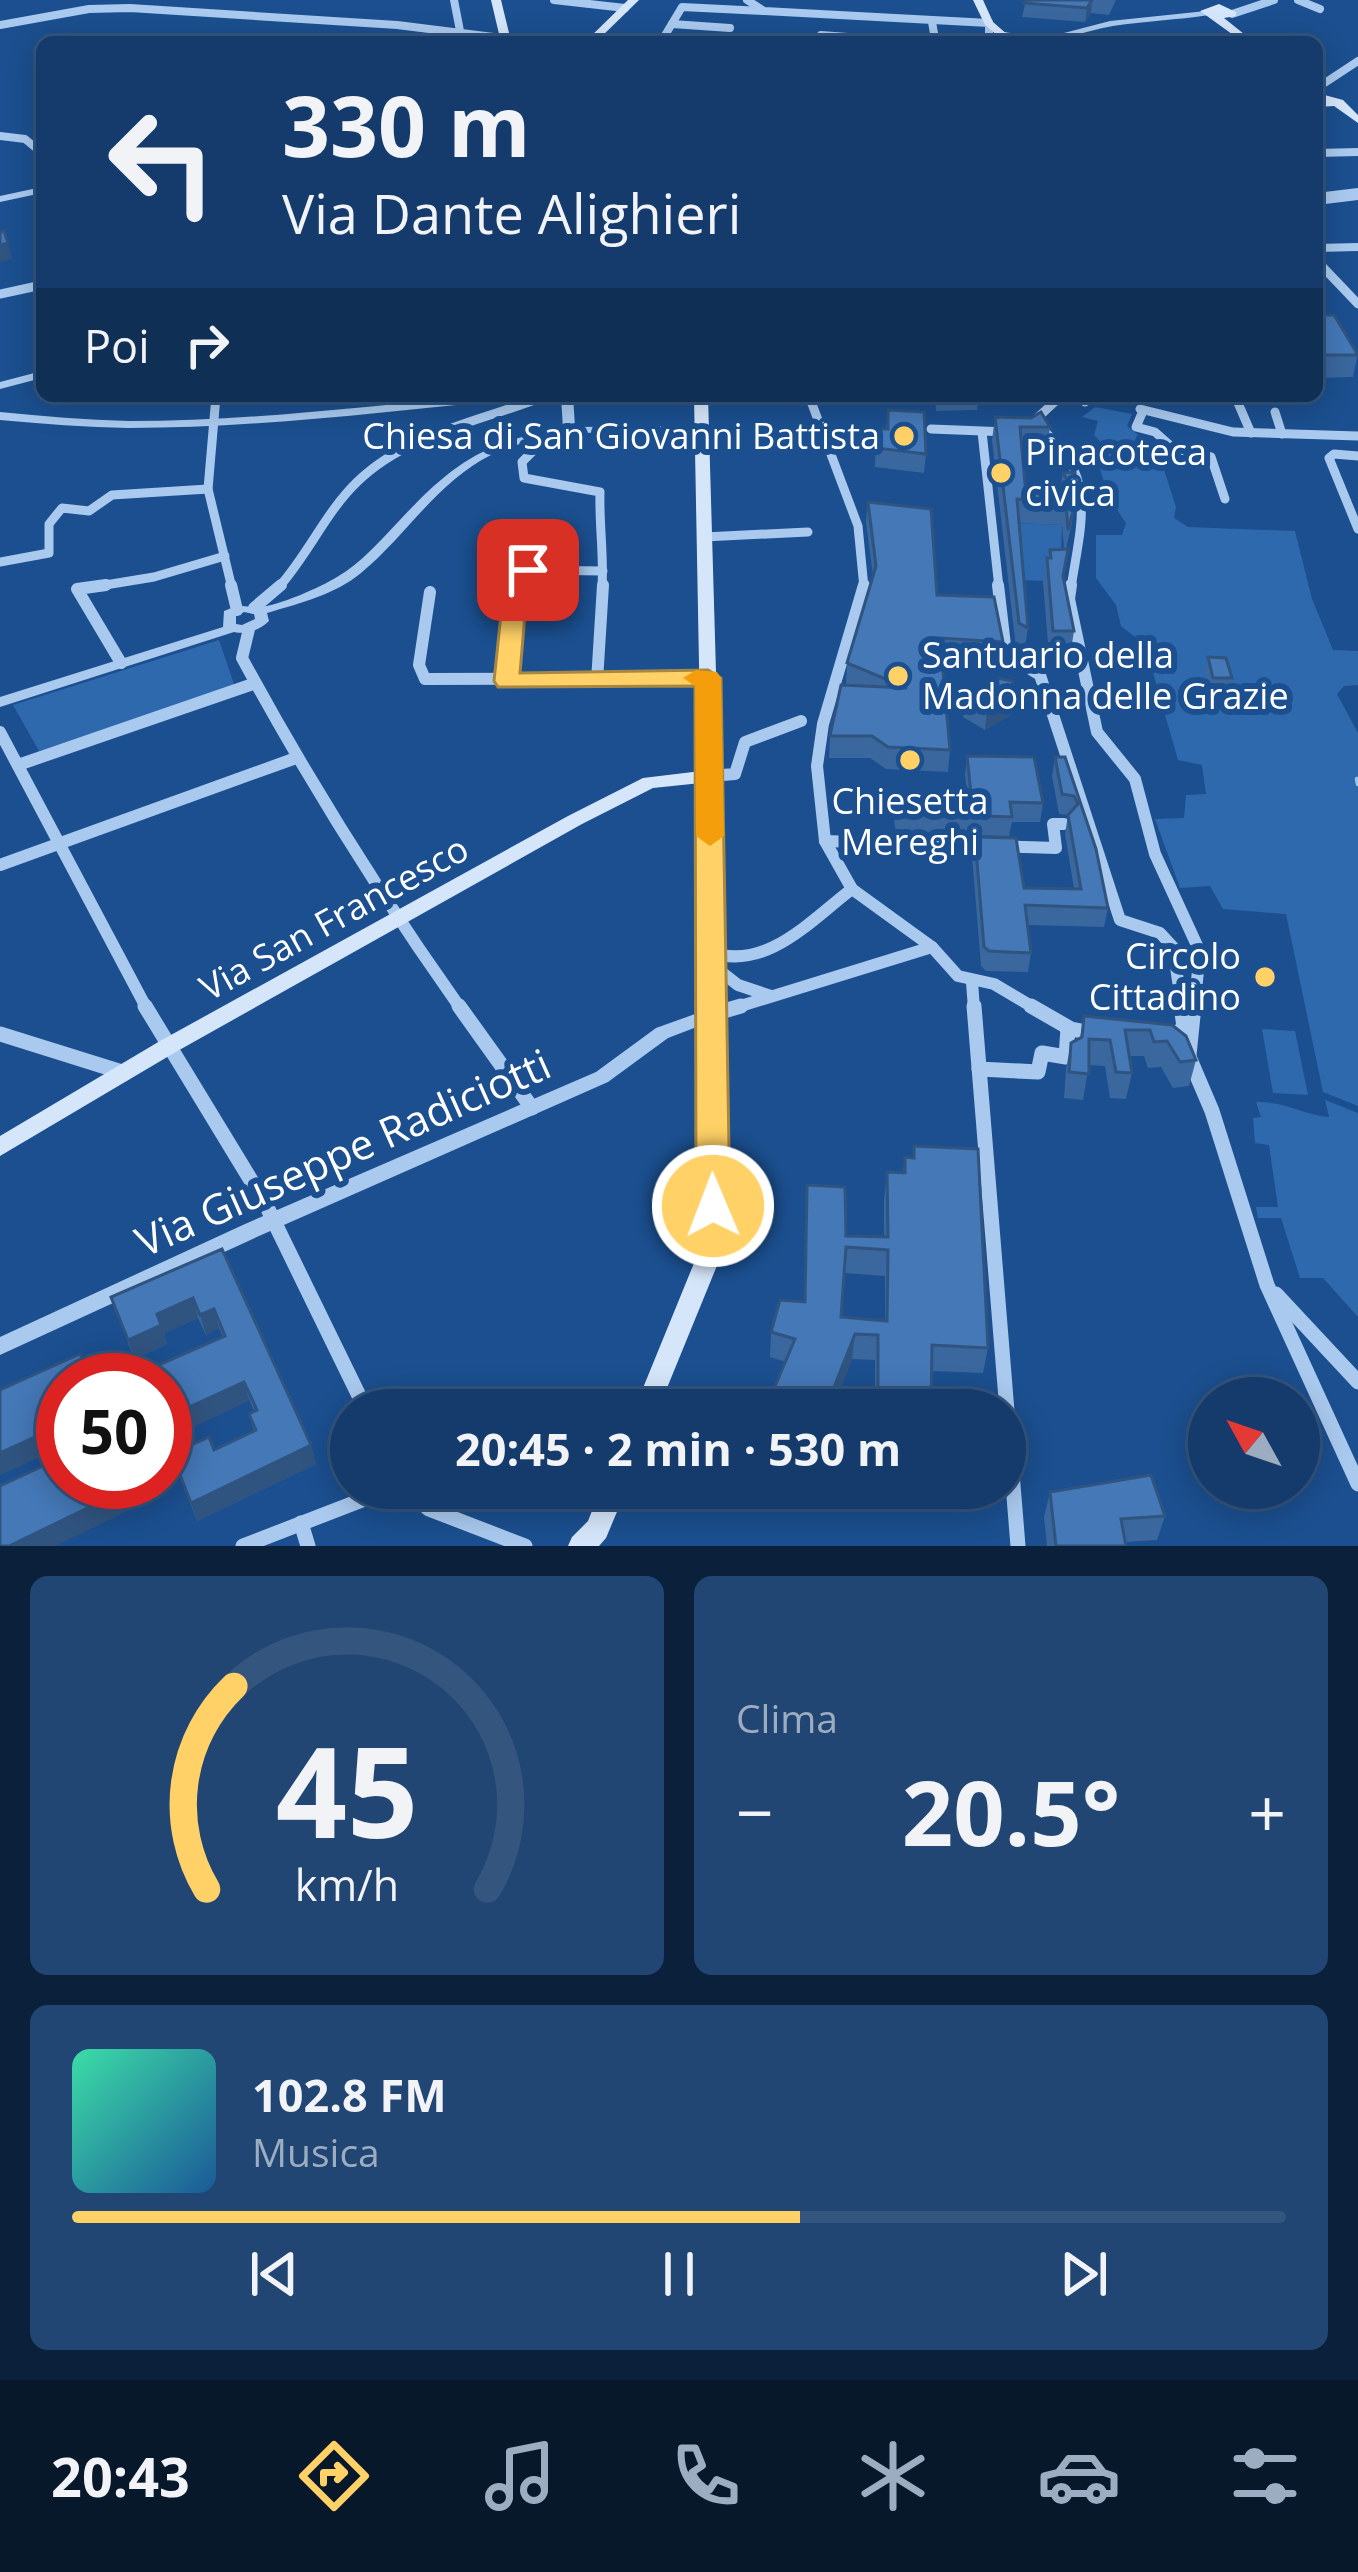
<!DOCTYPE html>
<html lang="it">
<meta charset="utf-8">
<style>
:root{--surface:#143b6b;--page:#214673;--text:#f1f3f6;--muted:#9dadc1;--line:#33557e;--accent:#ffd166}
body{margin:0;font-family:"Open Sans",sans-serif;background:var(--page);color:var(--text);height:100vh;display:flex;flex-direction:column;font-size:45px;white-space:nowrap}
*{box-sizing:border-box;margin:0}
p{font-size:39px;color:var(--muted)}
.icon{flex:none;width:66px;height:66px;fill:none;stroke:currentColor;stroke-width:2;stroke-linecap:round;stroke-linejoin:round}
.map{position:relative;height:1546px;overflow:hidden}
.side{display:flex;flex-direction:column;gap:30px;padding:30px;background:#0b203b;flex:1}
.side>*{flex:none}
.hud{position:absolute;left:36px;top:36px;width:1287px;height:366px;border-radius:18px;box-shadow:0 6px 30px #0003,0 0 0 3px var(--line);background:#143b6b;color:var(--text);overflow:hidden}
.needle{width:78px;rotate:310deg}
.tools{position:absolute;left:1188px;top:1377px;display:grid;gap:24px}
.tools a{display:grid;place-items:center;width:132px;height:132px;border-radius:50%;background:var(--surface);box-shadow:0 6px 30px #0003,0 0 0 3px var(--line);font-size:60px}
.speed{position:absolute;left:36px;top:1353px;display:flex;gap:24px;font-size:60px;font-weight:700;text-align:center}
.speed>*{display:grid;place-content:center;width:156px;height:156px;border-radius:50%;background:var(--surface);box-shadow:0 6px 30px #0003,0 0 0 3px var(--line);line-height:1}
.speed .limit{border:18px solid #d22;background:#fff;color:#111}
.pin{position:absolute;display:grid;place-items:center;width:102px;height:102px;color:#fff;margin:-51px;border-radius:24px;box-shadow:0 6px 18px #0006}
.me{position:absolute;width:132px;margin:-66px;rotate:359deg;stroke-linejoin:round;filter:drop-shadow(0 0 9px #0008)}
.turn{display:flex;align-items:center;gap:42px;height:252px;padding:0 48px;font-size:54px}
.turn .icon{width:156px;height:156px;stroke-width:2.5}
.turn b{display:block;font-size:84px;line-height:102px}
.then{display:flex;align-items:center;height:114px;padding:0 48px;background:#0003;gap:24px;font-size:45px}
.big{font-size:90px;font-weight:700;line-height:1.1}
.side .card{flex:1;display:flex;flex-direction:column;justify-content:center;gap:18px;min-width:0;padding:0 42px;border-radius:18px;background:var(--page)}
.side .dial{align-items:center;gap:0}
.dial svg{height:312px;overflow:visible;fill:none;stroke:var(--line);stroke-width:7;stroke-linecap:round;text-anchor:middle}
.dial text{fill:var(--text);stroke:none}
.song{display:flex;align-items:center;gap:36px}
.cover{width:144px;height:144px;border-radius:18px;background:linear-gradient(135deg,hsl(160 70% 55%),hsl(210 70% 35%))}
.played{height:12px;border-radius:6px;background:linear-gradient(90deg,var(--accent) 60%,var(--line) 60%)}
.keys{display:flex;justify-content:space-around;direction:ltr}
.heat{display:flex;justify-content:space-between;align-items:center;font-size:66px;direction:ltr}
.side .tiles{flex:1;display:grid;gap:30px;grid-template-columns:1fr 1fr}
.card:last-child{grid-column:span 2}
.trip{position:absolute;left:330px;top:1389px;width:696px;height:120px;border-radius:60px;background:var(--surface);box-shadow:0 6px 30px #0003,0 0 0 3px var(--line);font-weight:700;line-height:120px;text-align:center}
.dock{display:flex;height:192px;justify-content:space-around;align-items:center;background:#08182b;color:var(--muted)}
.dock .icon{width:84px;height:84px}
.dock .on{color:var(--accent)}
.dock b{font-size:54px;color:var(--text)}
.map>svg:first-child{display:block}
.green{fill:#2e69ad}
.lines{fill:none;stroke-linecap:round;stroke-linejoin:round}
.stream{stroke:#9cc4f0;stroke-width:4.5}
.minor-far3{stroke:#a9c9ee;stroke-width:8}
.minor-far2{stroke:#a9c9ee;stroke-width:9}
.minor-far1{stroke:#a9c9ee;stroke-width:12}
.minor{stroke:#a9c9ee;stroke-width:15}
.tertiary{fill:#a9c9ee;fill-rule:evenodd}
.secondary{fill:#d6e6fa;fill-rule:evenodd}
.wall{fill:#3a679d;fill-rule:evenodd}
.shaded-wall{fill:#305480}
.building{fill:#4478b7;stroke:#305480;stroke-width:3;fill-rule:evenodd}
.route{fill:#ffd166;stroke:#a68842;stroke-width:3}
.slow{fill:#f59e0b}
.poi-dot{fill:#ffd166;stroke:#1b4f8f;stroke-width:4.5}
.labels{text-anchor:middle;stroke-width:12;stroke-linejoin:round;paint-order:stroke}
.poi-label{font-size:36px;fill:#fff;stroke:#1b4f8f;text-anchor:end}
.street-label{font-size:36px;fill:#fff;stroke:#1b4f8f}
.near-street-label{font-size:42px;fill:#fff;stroke:#1b4f8f}
</style>
<div class="map">
<svg width="1358" height="1546" viewBox="0 0 1358 1546">
<rect width="100%" height="100%" fill="#1b4f8f"/>
<g class="green">
<path d="M1095,407L1132,414L1127,426L1158,451L1176,507L1174,518L1188,527L1295,531L1312,599L1333,650L1358,651V685L1344,686L1337,694L1358,733V1106L1323,1092L1286,914L1223,909L1210,886L1180,888L1155,819L1184,818L1186,795L1206,794L1202,765L1178,760L1145,645L1121,626L1116,605L1096,578V535H1122L1126,523C1112,504 1092,465 1100,441L1094,435L1098,421L1082,417Z"/>
<path d="M1014,523L1062,525L1061,553L1047,581L1019,580Z"/>
<path d="M219,640L235,687L39,751L13,705Z"/>
<path d="M1262,1029L1295,1031L1308,1095L1273,1093Z"/>
<path d="M1325,1100L1358,1113V1317L1323,1278H1300L1281,1218H1258L1256,1207H1278L1269,1145L1255,1143L1253,1118L1261,1117L1256,1102C1284,1101 1301,1114 1329,1117Z"/>
</g>
<g class="lines">
<path class="stream" d="M1357,779L1358,784"/>
<g class="minor-far3">
<path d="M454,0L461,36"/>
<path d="M554,0L625,8"/>
<path d="M747,0L764,11L989,23V42"/>
<path d="M1298,0L1320,9"/>
<path d="M1232,14L1274,0"/>
<path d="M672,24L730,28"/>
<path d="M0,25L89,9L130,8L397,25L510,39"/>
<path d="M821,35L914,42"/>
<path d="M1078,35L1084,42"/>
<path d="M661,42L682,7L763,11"/>
<path d="M926,42L935,39L932,22"/>
<path d="M1317,88L1358,61"/>
<path d="M0,136L25,139L42,153"/>
<path d="M1317,153L1358,152"/>
<path d="M1317,197L1358,192"/>
<path d="M1317,248L1358,247"/>
</g>
<g class="minor-far2">
<path d="M1317,261L1358,304"/>
<path d="M0,294L42,285"/>
<path d="M216,396L208,489L232,588"/>
<path d="M809,396L858,526L864,588"/>
<path d="M1235,396L1251,433"/>
<path d="M1085,402L1087,396"/>
<path d="M1140,409L1233,432L1358,436"/>
<path d="M1143,411L1136,427L1155,432L1173,448L1211,457L1225,499"/>
<path d="M1275,412L1282,434"/>
<path d="M1034,421L1061,396"/>
<path d="M931,429L1008,432"/>
<path d="M569,430L570,436L535,449L522,462L524,478L600,492C599,525 604,554 602,588"/>
<path d="M982,432L999,588"/>
<path d="M1046,433C1098,478 1080,527 1071,588"/>
<path d="M1358,456L1334,454L1329,458L1358,529"/>
<path d="M704,537L808,532"/>
<path d="M0,562L49,553V524L62,508L89,511L112,495L208,489"/>
<path d="M87,588L154,577L225,556"/>
<path d="M278,588C308,555 325,513 357,482C407,433 482,421 545,396"/>
<path d="M516,588L517,576L528,570L603,571"/>
</g>
<g class="minor-far1">
<path d="M106,585L77,589L121,663"/>
<path d="M231,585L237,610"/>
<path d="M864,585L823,724L817,766L825,841L852,889L932,947L958,976L994,984L1036,1009"/>
<path d="M998,585L1006,654L1040,675L1120,920L1160,933L1173,947"/>
<path d="M1071,585L1069,599L1097,732L1135,779L1155,854L1200,952L1194,1009"/>
<path d="M430,592L419,665L425,679L708,678"/>
<path d="M254,608L281,585"/>
<path d="M249,629L242,658C308,780 381,896 461,1009"/>
<path d="M507,681L516,585"/>
<path d="M597,681L603,585"/>
<path d="M0,732L147,1009"/>
<path d="M18,765L253,684"/>
<path d="M710,776L735,774L745,742L801,721"/>
<path d="M825,841L1056,848L1053,824H1064"/>
<path d="M0,865L296,758"/>
<path d="M710,952C766,972 811,920 852,889"/>
<path d="M1175,960L1182,1009"/>
<path d="M711,964L738,985L771,996"/>
<path d="M972,982L974,1009"/>
<path d="M731,1009L932,947"/>
</g>
<g class="minor">
<path d="M145,1006L266,1205L366,1410"/>
<path d="M459,1006L532,1108"/>
<path d="M974,1006L1018,1546"/>
<path d="M1031,1006L1071,1029L1092,1033"/>
<path d="M710,1015L741,1006"/>
<path d="M0,1034L125,1073"/>
<path d="M1171,1039L1184,1027L1181,1006"/>
<path d="M1189,1055L1194,1006"/>
<path d="M1189,1057L1212,1111L1267,1285L1358,1484"/>
<path d="M979,1069L1038,1072L1042,1053L1066,1057L1068,1028"/>
<path d="M1276,1294L1358,1382"/>
<path d="M405,1488L429,1509L525,1546"/>
<path d="M301,1523L308,1546"/>
<path d="M243,1546L393,1488"/>
</g>
<g class="tertiary">
<path d="M1206,11H1209V15C1177,20 1145,21 1113,26C1074,33 1040,51 1001,35L1005,32L1041,39L1110,21Z"/>
<path d="M42,187V193L0,202V196Z"/>
<path d="M1358,194V200L1317,205V199Z"/>
<path d="M42,371V378L0,389V382Z"/>
<path d="M478,396H523L517,399C388,411 259,428 129,428C86,427 43,424 0,420V412C43,416 86,420 129,421C246,421 362,407 478,396Z"/>
<path d="M561,396H573L575,427L702,426L708,430L702,434C633,433 555,424 491,455C437,482 406,536 361,573C334,595 300,603 267,613L269,621C260,630 246,635 234,632L0,707V697L223,627L224,611C245,602 241,608 260,607C278,606 321,587 337,577C361,563 380,541 399,521C451,465 485,440 563,429ZM244,612L254,614L255,619L242,625L236,624V616Z"/>
<path d="M709,1009L715,1010L718,1015L715,1020L668,1038L608,1082L259,1236L0,1355V1337L245,1224L596,1072L656,1028Z"/>
</g>
<g class="secondary">
<path d="M491,0H501L509,33L516,42H506L499,34Z"/>
<path d="M628,0H639L596,42H585Z"/>
<path d="M973,0H983L993,22L1016,42H1005L985,25Z"/>
<path d="M1219,4L1236,12V16L1224,18L1254,42H1243L1200,11Z"/>
<path d="M1317,93L1343,100L1358,115V123L1334,106L1317,107V101L1321,100L1317,99Z"/>
<path d="M694,396H708L719,776L725,1246L658,1410H634L701,1246V783L653,788L582,824L174,1053L0,1156V1136L160,1041L568,816L643,778L701,771Z"/>
<path d="M601,1488H627L606,1538L599,1546H568L572,1537L588,1521Z"/>
</g>
</g>
<g class="wall">
<path d="M1026,0H1116L1109,15L1091,13L1085,22L1022,17Z"/>
<path d="M1317,310L1358,353L1353,377L1317,378Z"/>
<path d="M935,396H978L977,410L936,411Z"/>
<path d="M1007,396H1049L1045,400Z"/>
<path d="M888,410L926,454L924,473L875,467L876,429H886Z"/>
<path d="M995,417L1050,427L1047,451L1022,450L1025,484H1061L1063,473L1075,472L1072,523L1066,549L1063,579L1074,631L1070,656H1049L1043,582L1047,558H1049L1050,550L1064,549L1062,525L1019,523L1028,628L1024,653L1016,648L992,440Z"/>
<path d="M868,502L937,595L1003,642L1000,663L942,660L950,750L948,772L886,769L870,758H829L830,736L849,686L846,684L847,663L873,576L866,522Z"/>
<path d="M1208,657L1232,678L1229,691H1211L1205,670Z"/>
<path d="M966,698L1014,713L985,730L963,717Z"/>
<path d="M967,756L1043,803L1040,822H1012L1009,836L896,833L893,814L894,795L967,793L965,775Z"/>
<path d="M1055,757H1065L1108,908L1104,927L1028,925L1031,953L1028,972L986,971L981,966L972,856L975,837L1024,888L1074,889L1065,834L1068,815L1059,814L1052,776Z"/>
<path d="M1084,1016L1172,1025L1196,1060L1189,1086L1173,1088L1161,1067L1148,1068L1144,1056H1129L1132,1073L1126,1099L1110,1098L1105,1066L1089,1065L1083,1100L1064,1098L1066,1069L1071,1043L1080,1038Z"/>
<path d="M914,1146L988,1348L983,1373L931,1371V1410H875V1360L852,1359L832,1410H765L786,1362L770,1357L771,1332L804,1301L807,1185L846,1236L884,1237V1198L887,1172L903,1173L905,1157H913ZM844,1273L885,1276V1321L841,1317Z"/>
<path d="M222,1249L311,1445L316,1464L197,1521L172,1454L214,1450L254,1431L249,1414L254,1411L219,1328L206,1335L198,1318L164,1333L167,1344L134,1359L111,1297Z"/>
<path d="M756,1488H802L796,1503Z"/>
<path d="M1050,1492L1165,1516L1157,1540L1125,1542L1126,1546H1047L1044,1517Z"/>
</g>
<g class="shaded-wall">
<path d="M1092,0L1091,13L1085,22L1087,8Z"/>
<path d="M8,243L12,259L0,262V245Z"/>
<path d="M1016,694L1014,713L985,730L987,711Z"/>
<path d="M193,1298L198,1318L164,1333L167,1344L134,1359L128,1340L157,1314Z"/>
<path d="M214,1309L219,1328L206,1335L200,1315Z"/>
<path d="M855,1334L852,1359L832,1410H825Z"/>
<path d="M244,1382L249,1401L165,1440V1418Z"/>
<path d="M35,1437L42,1456L0,1475V1453Z"/>
<path d="M311,1445L316,1464L197,1521L191,1503Z"/>
<path d="M131,1487L138,1506L55,1546H9Z"/>
</g>
<g class="building">
<path d="M1026,0H1092L1087,8L1024,3Z"/>
<path d="M4,231L8,243L0,245V232Z"/>
<path d="M1317,310L1320,315H1334L1358,355H1317Z"/>
<path d="M888,410L924,412L926,454L876,448V429H888Z"/>
<path d="M1041,412L1050,427H1020L1025,484H1070L1063,473L1075,472L1076,500L1068,530L1066,501L1017,499L1028,628L1019,623L995,417L1031,418Z"/>
<path d="M868,502L931,509L937,595L994,597L1003,642L940,638L950,750L888,747L872,736H830L841,685L907,688L847,663L876,566Z"/>
<path d="M1068,549L1063,576L1074,631H1053L1047,558H1051L1050,550Z"/>
<path d="M1208,657L1226,658L1232,678H1213Z"/>
<path d="M997,678L1012,681L1016,694L987,711L966,698Z"/>
<path d="M967,756L1034,757L1043,803L1010,802L1012,817L898,813L894,795L971,793Z"/>
<path d="M1055,757H1065L1096,849L1108,908L1025,905L1031,953L989,951L984,947L975,837L1016,838L1024,888L1081,889L1068,815L1078,804L1074,796L1062,794Z"/>
<path d="M1084,1016L1172,1025L1186,1036L1196,1060L1180,1062L1167,1041L1154,1042L1150,1030H1125L1132,1073L1116,1072L1110,1040L1089,1039V1074L1069,1072L1071,1043L1082,1037Z"/>
<path d="M914,1146L978,1149L988,1348L932,1345L931,1410H878V1335L855,1334L825,1410H765L795,1339L771,1332L780,1300L805,1302L807,1185L845,1187L846,1236L888,1237L887,1172L905,1173V1157L914,1158ZM846,1247L888,1250L887,1321L841,1317Z"/>
<path d="M222,1249L311,1445L191,1503L172,1454L209,1437L214,1450L256,1430L249,1414L257,1410L244,1382L165,1418V1380H124L225,1336L214,1309L200,1315L193,1298L157,1314L161,1325L128,1340L111,1297Z"/>
<path d="M80,1354L90,1380H63V1482H129L131,1487L9,1546H0V1486L45,1465L35,1437L0,1453V1390Z"/>
<path d="M1151,1475L1165,1516L1121,1519L1126,1546H1056L1050,1492Z"/>
</g>
<path class="route" d="M528,562L540,570L528,579L520,673L708,670L721,678L730,1206L725,1216L713,1220L701,1216L696,1206L695,686L498,687L494,681L505,576Z"/>
<path class="slow" d="M696,670L717,672L721,678L724,836L710,846L696,836L695,686L683,678Z"/>
<g class="poi-dot">
<circle cx="904" cy="436" r="12"/>
<circle cx="1001" cy="473" r="12"/>
<circle cx="898" cy="676" r="12"/>
<circle cx="910" cy="760" r="12"/>
<circle cx="1265" cy="977" r="12"/>
</g>
<g class="labels">
<g class="poi-label">
<text x="880" y="449">Chiesa di San Giovanni Battista</text>
<text x="1025" y="465" text-anchor="start">Pinacoteca<tspan x="1025" dy="41">civica</tspan></text>
<text x="922" y="668" text-anchor="start">Santuario della<tspan x="922" dy="41">Madonna delle Grazie</tspan></text>
<text x="910" y="814" text-anchor="middle">Chiesetta<tspan x="910" dy="41">Mereghi</tspan></text>
<text x="1241" y="969">Circolo<tspan x="1241" dy="41">Cittadino</tspan></text>
</g>
<g class="street-label">
<text transform="translate(334 918) rotate(-29)" y="13">Via San Francesco</text>
</g>
<g class="near-street-label">
<text transform="translate(343 1153) rotate(-24)" y="15">Via Giuseppe Radiciotti</text>
</g>
</g>
</svg>
<div class="tools">
<a><svg class="needle" viewBox="-14 -14 28 28"><path d="M0-13l5 13h-10z" fill="#e53935"/><path d="M0 13l5-13h-10z" fill="#9dadc1"/></svg></a>
</div>
<div class="speed"><div class="limit">50</div></div>
<div class="pin" style="left:528px;top:570px;background:#d93025"><svg class="icon" aria-label="arrive" viewBox="0 0 24 24"><path d="M6 21V4h12l-3 4 3 4H6"/></svg></div>
<svg class="me" style="left:713px;top:1206px" viewBox="-20 -20 40 40"><circle r="17" fill="#ffd166" stroke="#fff" stroke-width="3"/><path d="M0-11L8 9 0 5-8 9z" fill="#fff"/></svg>
<div class="trip">20:45 · 2 min · 530 m</div>
<div class="hud">
<div class="turn"><svg class="icon" aria-label="left" viewBox="0 0 24 24"><path d="M17 20v-9H6M10 6l-5 5 5 5"/></svg><div><b>330 m</b>Via Dante Alighieri</div></div>
<div class="then">Poi<svg class="icon" aria-label="right" viewBox="0 0 24 24"><path d="M7 20v-9h11M14 6l5 5-5 5"/></svg></div>
</div>
</div>
<section class="side">
<div class="tiles">
<div class="card dial"><svg viewBox="0 0 100 80">
<path d="M14 69A42 42 0 1 1 86 69"/>
<path d="M14 69A42 42 0 0 1 21 17" stroke="#ffd166"/>
<text x="50" y="56" font-size="32" font-weight="700">45</text>
<text x="50" y="72" font-size="11">km/h</text>
</svg></div>
<div class="card"><p>Clima</p>
<div class="heat"><a>−</a><b class="big">20.5°</b><a>+</a></div>
</div>
<div class="card">
<div class="song"><i class="cover"></i><div><b>102.8 FM</b><p>Musica</p></div></div>
<div class="played"></div>
<div class="keys"><svg class="icon" aria-label="previous" viewBox="0 0 24 24"><path d="M18 5L8 12l10 7zM5 5v14"/></svg><svg class="icon" aria-label="pause" viewBox="0 0 24 24"><path d="M8 5v14M16 5v14"/></svg><svg class="icon" aria-label="next" viewBox="0 0 24 24"><path d="M6 5l10 7-10 7zM19 5v14"/></svg></div>
</div>
</div>
</section>
<nav class="dock">
<b>20:43</b>
<svg class="icon on" aria-label="directions" viewBox="0 0 24 24"><path d="M12 3l9 9-9 9-9-9zM9 14v-3h6M13 9l2 2-2 2"/></svg>
<svg class="icon" aria-label="music" viewBox="0 0 24 24"><path d="M9 18V5l10-2v13"/><circle cx="6" cy="18" r="3"/><circle cx="16" cy="16" r="3"/></svg>
<svg class="icon" aria-label="phone" viewBox="0 0 24 24"><path d="M5 4h4l2 5-3 2q2 4 5 5l2-3 5 2v4C11 20 4 13 5 4z"/></svg>
<svg class="icon" aria-label="climate" viewBox="0 0 24 24"><path d="M12 3v18M4 7l16 10M4 17L20 7"/></svg>
<svg class="icon" aria-label="car" viewBox="0 0 24 24"><path d="M5 17H2v-5l4-1 3-4h7l3 4 3 1v5h-3M9 17h6M6 11h13"/><circle cx="7" cy="17" r="2"/><circle cx="17" cy="17" r="2"/></svg>
<svg class="icon" aria-label="filters" viewBox="0 0 24 24"><path d="M4 7h16M4 17h16"/><circle cx="9" cy="7" r="2"/><circle cx="15" cy="17" r="2"/></svg>
</nav>
